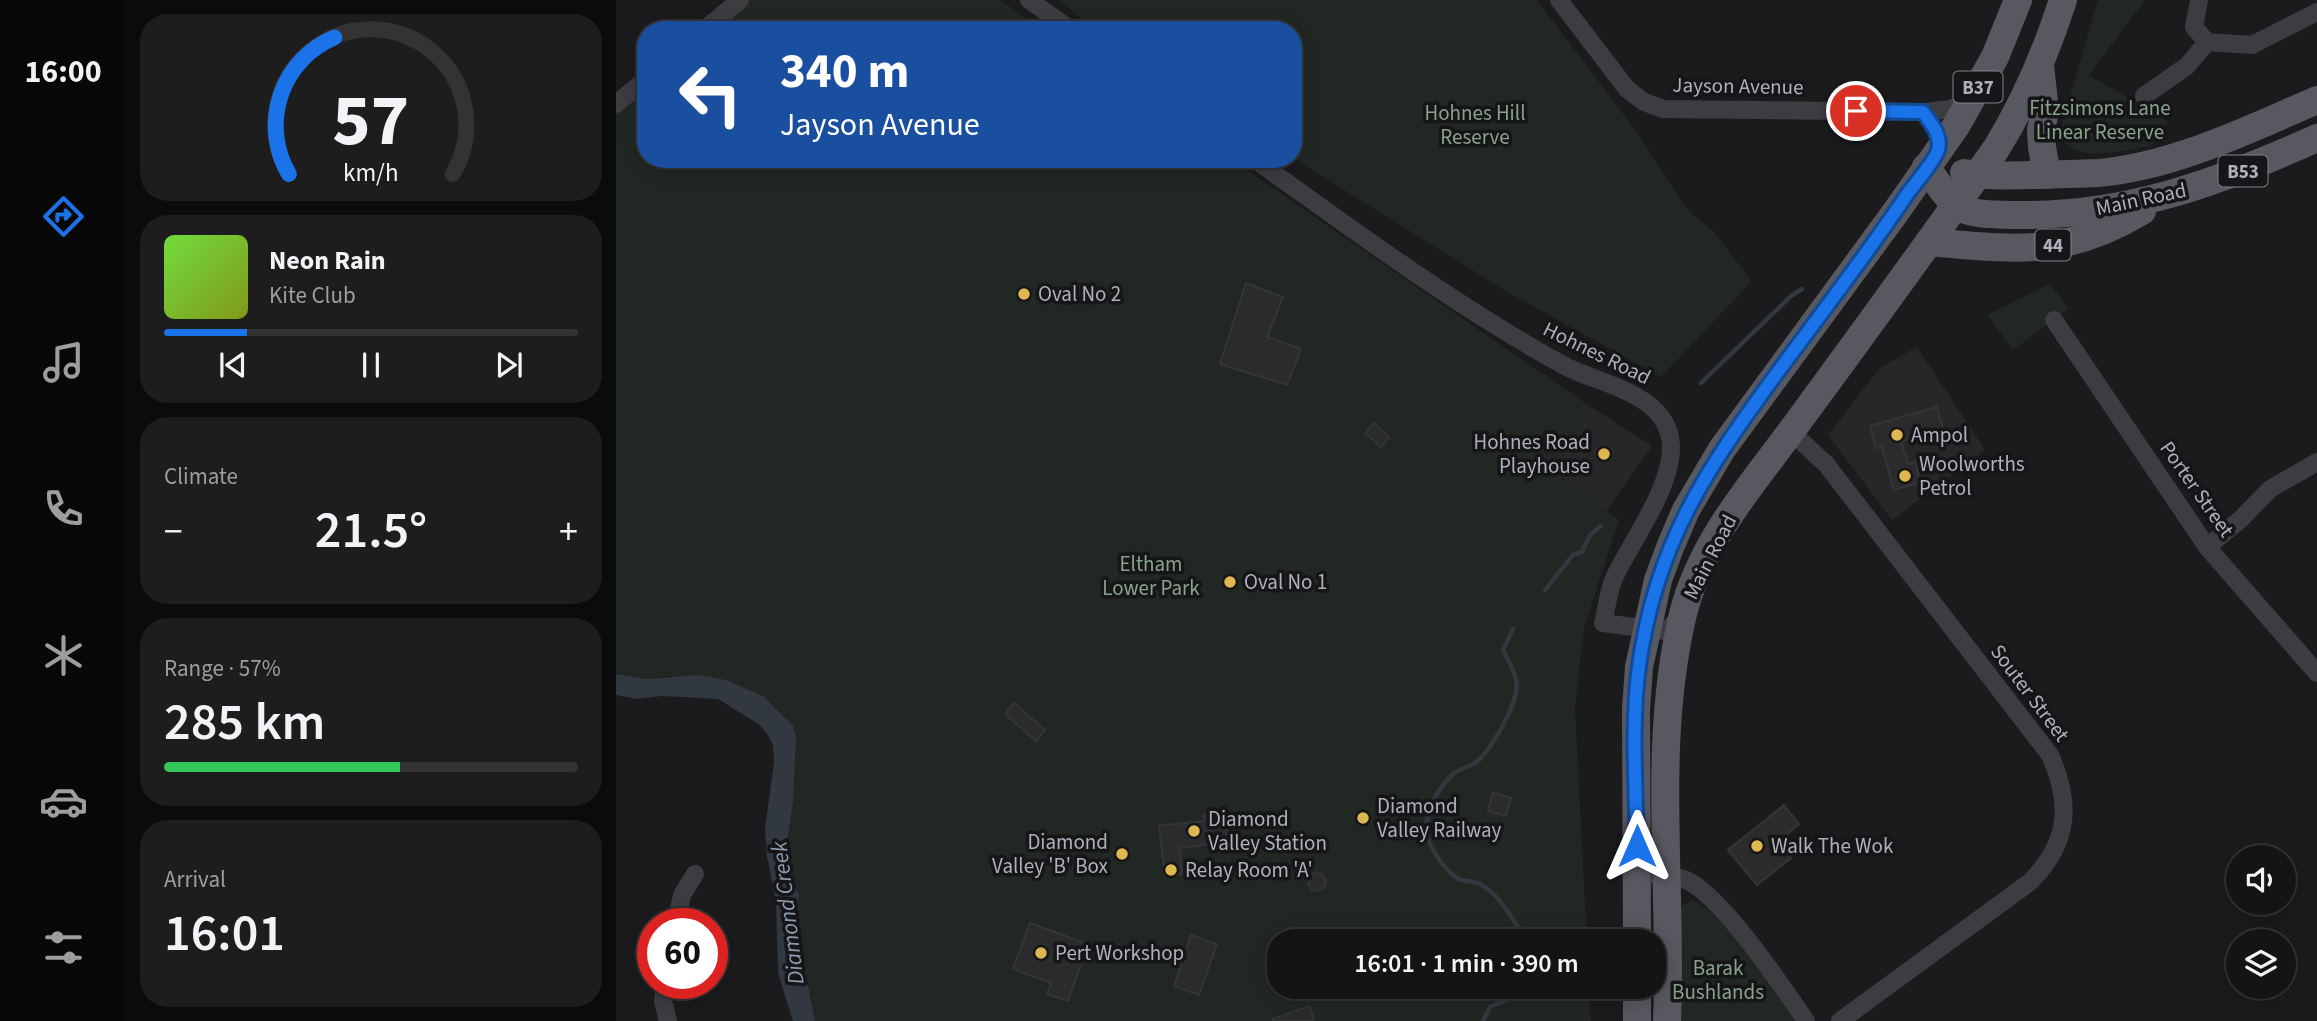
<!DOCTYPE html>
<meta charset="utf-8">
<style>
:root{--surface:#141415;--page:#1d1d1e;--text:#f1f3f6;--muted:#9d9ea0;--line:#333334;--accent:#1a73e8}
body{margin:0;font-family:"Source Sans 3",sans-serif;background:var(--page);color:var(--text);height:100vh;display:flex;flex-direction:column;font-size:26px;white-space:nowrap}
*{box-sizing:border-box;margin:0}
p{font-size:23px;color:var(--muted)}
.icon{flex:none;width:38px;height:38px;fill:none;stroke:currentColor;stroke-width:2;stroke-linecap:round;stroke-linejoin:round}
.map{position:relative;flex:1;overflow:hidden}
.side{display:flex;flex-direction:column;gap:14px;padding:14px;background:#0b0b0c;width:490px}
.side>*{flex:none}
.top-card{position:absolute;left:21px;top:21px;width:665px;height:147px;border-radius:28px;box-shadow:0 4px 18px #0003,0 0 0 2px var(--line);background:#1a4fa0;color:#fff;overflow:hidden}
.controls{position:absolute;left:1610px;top:845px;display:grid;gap:14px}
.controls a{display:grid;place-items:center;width:70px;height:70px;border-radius:50%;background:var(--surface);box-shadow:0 4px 18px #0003,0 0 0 2px var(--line);font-size:35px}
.speed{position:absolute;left:21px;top:908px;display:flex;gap:14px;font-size:35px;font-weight:700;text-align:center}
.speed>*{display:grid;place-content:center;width:91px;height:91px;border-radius:50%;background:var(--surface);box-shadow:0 4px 18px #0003,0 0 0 2px var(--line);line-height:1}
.speed .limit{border:10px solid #d22;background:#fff;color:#111}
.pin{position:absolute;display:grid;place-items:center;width:60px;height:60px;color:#fff;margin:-30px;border:4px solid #fff;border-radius:50%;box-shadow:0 2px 7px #0007}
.me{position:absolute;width:77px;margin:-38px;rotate:0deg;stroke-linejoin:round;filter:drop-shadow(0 0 5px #0008)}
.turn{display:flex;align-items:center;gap:24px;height:147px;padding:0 28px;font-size:32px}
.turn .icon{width:91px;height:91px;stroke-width:2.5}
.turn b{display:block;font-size:49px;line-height:60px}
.big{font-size:52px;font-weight:600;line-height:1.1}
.side .card{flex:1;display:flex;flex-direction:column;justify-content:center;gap:10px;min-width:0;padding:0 24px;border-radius:28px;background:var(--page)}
.side .dial{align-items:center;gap:0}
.dial svg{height:182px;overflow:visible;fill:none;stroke:var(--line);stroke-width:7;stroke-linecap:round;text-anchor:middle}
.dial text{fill:var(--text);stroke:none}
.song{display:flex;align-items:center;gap:21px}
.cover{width:84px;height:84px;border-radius:10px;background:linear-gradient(135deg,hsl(100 70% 55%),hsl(70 70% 35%))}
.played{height:7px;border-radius:4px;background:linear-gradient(90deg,var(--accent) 20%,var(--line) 20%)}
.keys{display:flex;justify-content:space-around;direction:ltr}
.heat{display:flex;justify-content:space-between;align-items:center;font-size:38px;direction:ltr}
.charge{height:10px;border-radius:5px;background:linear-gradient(90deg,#34c759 57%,var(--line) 0)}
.trip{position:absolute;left:651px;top:929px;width:399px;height:70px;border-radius:28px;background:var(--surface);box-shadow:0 4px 18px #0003,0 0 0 2px var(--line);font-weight:600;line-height:70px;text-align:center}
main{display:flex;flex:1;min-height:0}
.tabs{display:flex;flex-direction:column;width:126px;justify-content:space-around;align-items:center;background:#080808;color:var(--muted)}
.tabs .icon{width:49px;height:49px}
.tabs .active{color:var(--accent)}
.tabs b{font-size:32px;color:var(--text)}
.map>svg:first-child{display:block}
.built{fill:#272729}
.green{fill:#212722}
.water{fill:#32383f}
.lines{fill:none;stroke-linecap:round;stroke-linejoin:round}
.stream{stroke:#32383f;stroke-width:4.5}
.building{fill:#2b2b2d;stroke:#353538;stroke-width:2}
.street{stroke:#3c3c41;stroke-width:18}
.primary{stroke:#585960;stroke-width:28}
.route-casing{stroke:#114b97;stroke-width:18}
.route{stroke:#1a73e8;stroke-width:12}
.poi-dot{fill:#dfb750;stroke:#161517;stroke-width:2.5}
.labels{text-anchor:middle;stroke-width:7;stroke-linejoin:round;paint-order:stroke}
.shield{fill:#161517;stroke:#808289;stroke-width:2}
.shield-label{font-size:19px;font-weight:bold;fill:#aeb1ba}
.street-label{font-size:21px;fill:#aeb1ba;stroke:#161517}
.park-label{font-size:21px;fill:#88a38b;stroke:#161517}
.poi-label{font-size:21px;fill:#aeb1ba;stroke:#161517;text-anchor:start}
.water-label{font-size:23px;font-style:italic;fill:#8a9db1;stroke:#161517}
</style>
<main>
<nav class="tabs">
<b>16:00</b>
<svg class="icon active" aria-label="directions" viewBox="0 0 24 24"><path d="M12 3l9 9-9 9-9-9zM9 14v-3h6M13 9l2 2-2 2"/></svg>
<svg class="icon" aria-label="music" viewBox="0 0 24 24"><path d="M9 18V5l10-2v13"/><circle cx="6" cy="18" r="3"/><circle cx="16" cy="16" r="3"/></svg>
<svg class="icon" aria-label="phone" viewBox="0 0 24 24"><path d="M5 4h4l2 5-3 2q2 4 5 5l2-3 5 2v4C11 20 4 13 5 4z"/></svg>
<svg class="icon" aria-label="climate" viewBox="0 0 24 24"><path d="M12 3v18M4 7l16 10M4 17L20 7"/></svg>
<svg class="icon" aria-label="car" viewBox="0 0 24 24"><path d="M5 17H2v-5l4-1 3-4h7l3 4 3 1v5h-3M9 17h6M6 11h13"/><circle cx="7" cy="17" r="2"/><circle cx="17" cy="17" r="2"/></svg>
<svg class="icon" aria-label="filters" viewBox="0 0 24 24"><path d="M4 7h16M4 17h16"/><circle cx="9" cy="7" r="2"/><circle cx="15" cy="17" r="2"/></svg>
</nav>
<section class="side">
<div class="card dial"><svg viewBox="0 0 100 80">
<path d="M14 69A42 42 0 1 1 86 69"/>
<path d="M14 69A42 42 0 0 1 34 9" stroke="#1a73e8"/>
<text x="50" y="56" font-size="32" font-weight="700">57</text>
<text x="50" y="72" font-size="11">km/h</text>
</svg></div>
<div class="card">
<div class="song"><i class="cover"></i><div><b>Neon Rain</b><p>Kite Club</p></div></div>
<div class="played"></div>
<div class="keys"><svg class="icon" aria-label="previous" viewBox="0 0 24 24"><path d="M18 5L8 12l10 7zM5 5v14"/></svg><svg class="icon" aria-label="pause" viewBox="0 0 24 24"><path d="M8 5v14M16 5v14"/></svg><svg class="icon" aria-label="next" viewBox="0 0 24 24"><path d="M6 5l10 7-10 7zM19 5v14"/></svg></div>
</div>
<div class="card"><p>Climate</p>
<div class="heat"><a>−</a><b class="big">21.5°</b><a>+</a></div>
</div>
<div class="card"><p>Range · 57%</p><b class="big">285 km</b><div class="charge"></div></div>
<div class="card"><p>Arrival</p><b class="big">16:01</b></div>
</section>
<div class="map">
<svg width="1701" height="1021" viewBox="0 0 1701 1021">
<rect width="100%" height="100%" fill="#1b1a1c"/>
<g class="built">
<path d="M1301,347L1369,450L1276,520L1212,435L1264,368Z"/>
<path d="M975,407L1036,446L990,511L944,476L941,462Z"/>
</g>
<g class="green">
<path d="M131,0H384L427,30H96Z"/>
<path d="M443,0H921L1017,127L1072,210L1098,232L1136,281L1045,377L893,293L677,158V30H479Z"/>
<path d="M1482,0H1529L1473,75L1553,121L1535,146C1507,150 1459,166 1443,134Z"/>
<path d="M30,88V159H615L975,407L941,462L944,476L1003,520L968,628L959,708L971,941L663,942V987H973L975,1021H199L193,989L186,973V950L180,929L183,895L176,879L175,866L170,849L177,803L170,718L159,708L56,676L30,679L0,674V113Z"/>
<path d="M1434,284L1453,309L1397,350L1371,315Z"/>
<path d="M1076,900C1106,909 1162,993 1178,1021H1061L1065,906Z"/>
</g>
<path class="water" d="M0,674L30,679L83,675L110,680L147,696L177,726L180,736L177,803L170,849L175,866L176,879L183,895L180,929L186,950V973L193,989L199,1021H177L162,973L160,901L151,857L149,830L158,761L157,745L152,735L144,725L102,699L46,696L21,699L0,695Z"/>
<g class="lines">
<g class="stream">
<path d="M1085,383L1175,296L1186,289"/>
<path d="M929,590L957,555L966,552L974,535L985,526"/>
<path d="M897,629L887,650C891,659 898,669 900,679C905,701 878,743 864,759C856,767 844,768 836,775C820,790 804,821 813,842C819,855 831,873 843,879C849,882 858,881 864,884C884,894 899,923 911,942"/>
<path d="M867,1021L874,1007L902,995L950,991V987"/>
</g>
</g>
<g class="building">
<path d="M630,283L667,297L651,337L685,349L671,385L604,364Z"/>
<path d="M1321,407L1327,429L1285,441L1292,464L1299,462L1305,482L1278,490L1266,447L1260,448L1254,426Z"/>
<path d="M758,423L773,437L765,447L749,433Z"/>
<path d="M398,703L429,730L420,741L389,714Z"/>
<path d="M877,792L895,798L890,816L872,811Z"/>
<path d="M1168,805L1183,824L1162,842L1175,858L1141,885L1112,850Z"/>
<path d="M603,813L605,825L610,824L611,842L564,848L566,874L549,876L543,826L588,821L587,815Z"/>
<circle cx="701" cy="882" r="9"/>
<path d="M414,923L472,944L452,1001L431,994L435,983L397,969Z"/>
<path d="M575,935L601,944L583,995L558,986Z"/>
<path d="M694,1006L698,1021H657V1019Z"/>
</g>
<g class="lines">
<g class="street">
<path d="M413,0L455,30"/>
<path d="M943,0L1011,89L1028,102L1047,109L1307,112L1334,109L1354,101"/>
<path d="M1583,0L1578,27L1591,42L1636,45L1701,12"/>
<path d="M88,30L124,0"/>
<path d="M1528,96L1571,66L1591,42"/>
<path d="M0,104L30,79"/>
<path d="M638,159C739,231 838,305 947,365C984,385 1053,393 1055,446C1056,487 1017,539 999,576C992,590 991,608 987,623L1050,631L1065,616"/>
<path d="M1438,320L1591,547L1701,673"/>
<path d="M1175,432L1210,464L1434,755C1456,804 1453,843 1414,882L1224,1021"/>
<path d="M1591,547L1625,519L1654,489L1701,462"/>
<path d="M1021,874C1037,874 1055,873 1070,880C1106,896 1166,986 1190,1021"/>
<path d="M60,924L66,895L79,874"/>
<path d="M49,984L47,1001L52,1021"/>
</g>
<g class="primary">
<path d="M1424,65L1429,111L1425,130L1426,147L1431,175"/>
<path d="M1310,167C1318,177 1330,198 1340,205C1354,216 1381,214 1398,215C1509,217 1601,183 1701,138"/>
<path d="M1348,173C1372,177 1398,175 1423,175C1443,174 1463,174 1482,173C1559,166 1631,130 1701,100"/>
<path d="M1313,242C1398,249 1448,258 1526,211"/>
<path d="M1021,942L1020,709L1023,667L1042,580L1055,545L1070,510L1106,449L1279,213L1340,126L1379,57L1402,0"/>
<path d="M1021,987V1021"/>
<path d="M1051,1021C1057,886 1035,747 1067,614C1086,537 1143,477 1187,415C1252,327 1316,238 1380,149C1409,102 1430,53 1447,0"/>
</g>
</g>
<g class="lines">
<g class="route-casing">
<path id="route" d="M1021,846C1020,787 1015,725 1023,666C1040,542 1092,467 1164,369C1207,311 1252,253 1292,193C1299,184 1320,159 1322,150C1326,136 1315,123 1307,112L1240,111"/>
</g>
<use href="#route" class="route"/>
</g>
<g class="poi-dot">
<circle cx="408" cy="294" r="7"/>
<circle cx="1281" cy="435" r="7"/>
<circle cx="988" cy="454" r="7"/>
<circle cx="1289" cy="476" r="7"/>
<circle cx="614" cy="582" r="7"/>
<circle cx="747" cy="818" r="7"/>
<circle cx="578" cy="831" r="7"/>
<circle cx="1141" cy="846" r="7"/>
<circle cx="506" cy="854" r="7"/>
<circle cx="555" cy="870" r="7"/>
<circle cx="425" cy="953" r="7"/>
</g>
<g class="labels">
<g class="shield">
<rect x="1337.5" y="71.5" width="49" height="31" rx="5"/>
<rect x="1602.5" y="155.5" width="49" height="31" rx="5"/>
<rect x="1419.5" y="229.5" width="35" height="31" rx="5"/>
</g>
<g class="shield-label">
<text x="1362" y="94">B37</text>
<text x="1627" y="178">B53</text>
<text x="1437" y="252">44</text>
</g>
<g class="street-label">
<text transform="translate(1122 86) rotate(1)" y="7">Jayson Avenue</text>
<text transform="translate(1525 199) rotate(-12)" y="7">Main Road</text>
<text transform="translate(981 353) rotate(26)" y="7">Hohnes Road</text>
<text transform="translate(1581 489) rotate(55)" y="7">Porter Street</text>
<text transform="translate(1094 557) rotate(-63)" y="7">Main Road</text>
<text transform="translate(1414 693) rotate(53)" y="7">Souter Street</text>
</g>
<g class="park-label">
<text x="1484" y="115">Fitzsimons Lane<tspan x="1484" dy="24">Linear Reserve</tspan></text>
<text x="859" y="120">Hohnes Hill<tspan x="859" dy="24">Reserve</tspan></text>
<text x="535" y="571">Eltham<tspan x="535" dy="24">Lower Park</tspan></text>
<text x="1102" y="975">Barak<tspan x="1102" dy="24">Bushlands</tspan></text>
</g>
<g class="poi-label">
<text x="422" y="301">Oval No 2</text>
<text x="1295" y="442">Ampol</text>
<text x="974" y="449" text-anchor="end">Hohnes Road<tspan x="974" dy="24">Playhouse</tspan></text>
<text x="1303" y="471">Woolworths<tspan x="1303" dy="24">Petrol</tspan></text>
<text x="628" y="589">Oval No 1</text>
<text x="761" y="813">Diamond<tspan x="761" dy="24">Valley Railway</tspan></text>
<text x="592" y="826">Diamond<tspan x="592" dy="24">Valley Station</tspan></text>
<text x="492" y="849" text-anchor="end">Diamond<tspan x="492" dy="24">Valley 'B' Box</tspan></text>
<text x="1155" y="853">Walk The Wok</text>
<text x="569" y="877">Relay Room 'A'</text>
<text x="439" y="960">Pert Workshop</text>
</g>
<g class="water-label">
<text transform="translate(171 913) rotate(-97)" y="8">Diamond Creek</text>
</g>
</g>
</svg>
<div class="controls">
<a><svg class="icon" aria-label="sound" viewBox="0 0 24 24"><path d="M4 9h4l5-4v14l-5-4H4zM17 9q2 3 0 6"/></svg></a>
<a><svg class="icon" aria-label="layers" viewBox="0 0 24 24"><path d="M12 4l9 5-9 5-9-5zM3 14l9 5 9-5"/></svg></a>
</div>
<div class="speed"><div class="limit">60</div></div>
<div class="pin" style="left:1240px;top:111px;background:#d93025"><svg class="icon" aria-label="arrive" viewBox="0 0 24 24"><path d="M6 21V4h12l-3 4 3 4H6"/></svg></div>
<svg class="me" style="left:1021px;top:846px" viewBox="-20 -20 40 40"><path d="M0-17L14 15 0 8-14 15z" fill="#1a73e8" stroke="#fff" stroke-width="4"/></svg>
<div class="trip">16:01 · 1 min · 390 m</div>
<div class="top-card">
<div class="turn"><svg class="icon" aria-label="left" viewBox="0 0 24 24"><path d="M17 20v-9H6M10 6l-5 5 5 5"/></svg><div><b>340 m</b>Jayson Avenue</div></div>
</div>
</div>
</main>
